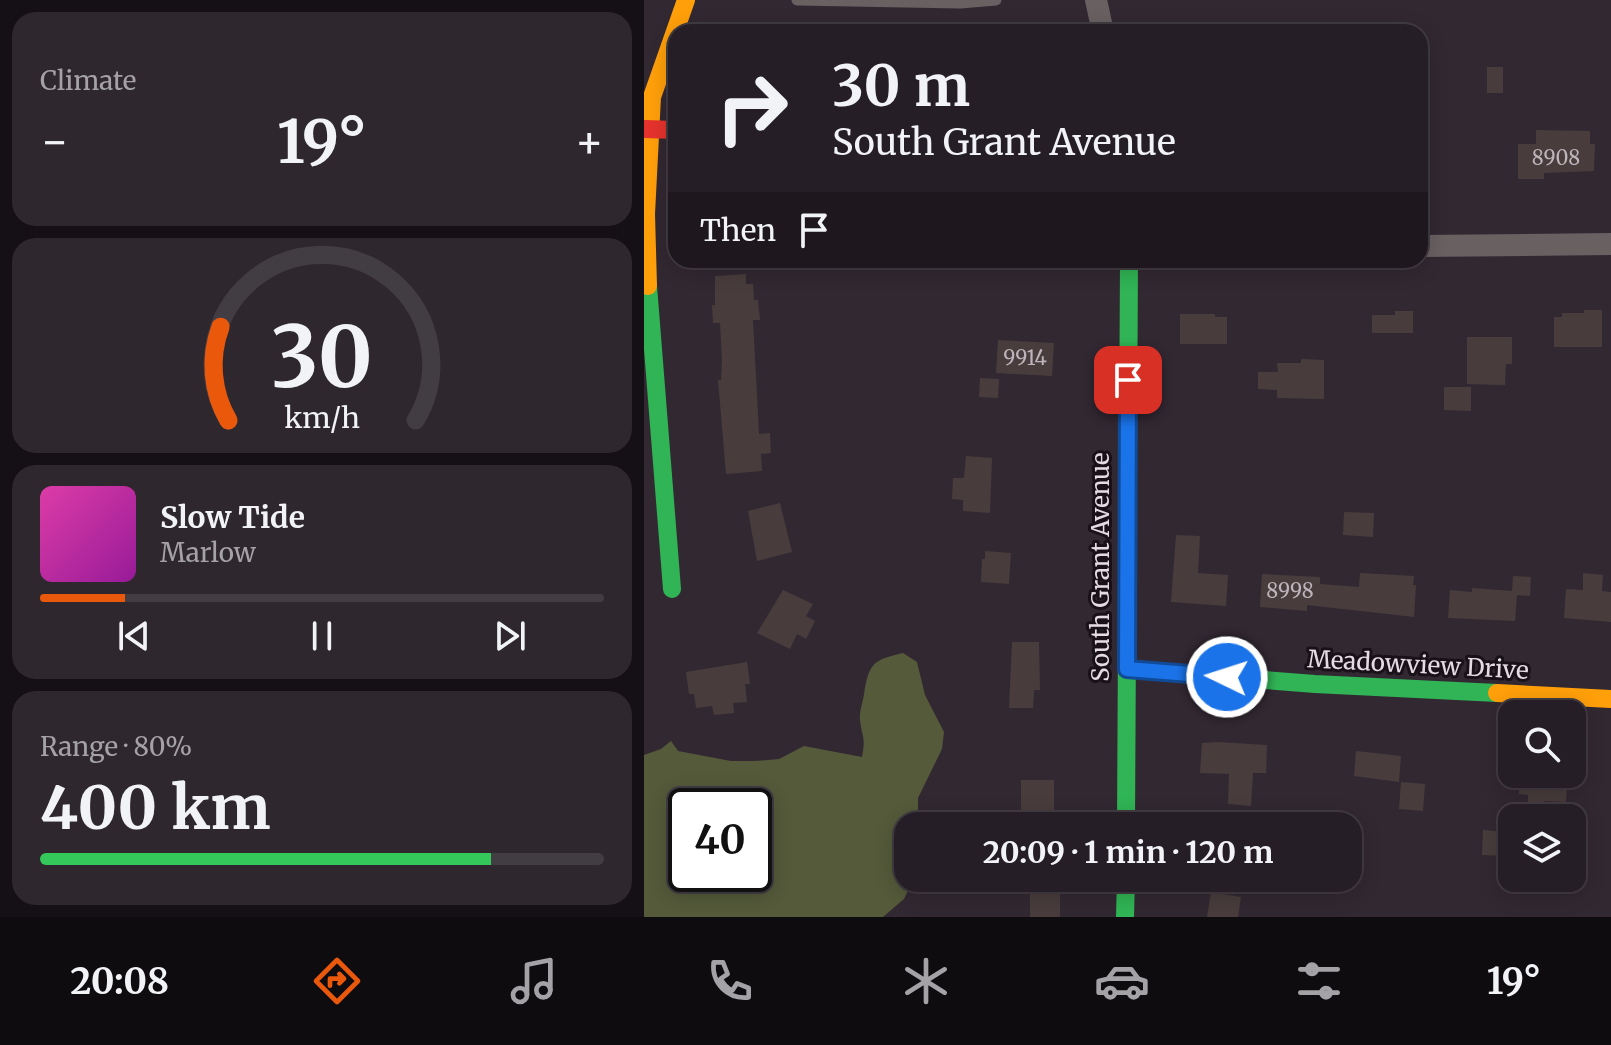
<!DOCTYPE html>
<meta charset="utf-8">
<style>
:root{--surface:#261e26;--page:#2e272e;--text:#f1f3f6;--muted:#a4a2a7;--line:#423c43;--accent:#ea580c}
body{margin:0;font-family:Merriweather,serif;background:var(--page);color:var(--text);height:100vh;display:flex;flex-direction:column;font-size:30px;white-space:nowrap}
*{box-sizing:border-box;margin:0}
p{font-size:26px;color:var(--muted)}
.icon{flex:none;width:44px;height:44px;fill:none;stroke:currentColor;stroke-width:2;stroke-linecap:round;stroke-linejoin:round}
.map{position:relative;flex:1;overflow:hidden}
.panel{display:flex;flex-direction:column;gap:12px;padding:12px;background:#151015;width:644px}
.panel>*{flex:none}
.hud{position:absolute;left:24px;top:24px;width:760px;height:244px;border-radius:24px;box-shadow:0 4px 20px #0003,0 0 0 2px var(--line);background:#261e26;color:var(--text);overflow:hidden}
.buttons{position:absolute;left:854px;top:700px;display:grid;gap:16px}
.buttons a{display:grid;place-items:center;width:88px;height:88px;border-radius:16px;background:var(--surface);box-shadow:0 4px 20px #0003,0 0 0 2px var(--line);font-size:40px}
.speed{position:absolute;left:24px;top:788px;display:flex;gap:16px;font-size:40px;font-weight:700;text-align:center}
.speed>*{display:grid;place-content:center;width:104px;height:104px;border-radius:50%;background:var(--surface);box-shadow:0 4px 20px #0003,0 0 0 2px var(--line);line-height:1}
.speed .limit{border:4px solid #111;border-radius:12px;background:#fff;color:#111}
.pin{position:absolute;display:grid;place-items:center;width:68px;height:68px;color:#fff;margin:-34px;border-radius:16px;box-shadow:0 4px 12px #0006}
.me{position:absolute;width:88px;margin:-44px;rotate:274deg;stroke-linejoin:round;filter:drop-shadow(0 0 6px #0008)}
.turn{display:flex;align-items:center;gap:28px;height:168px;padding:0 32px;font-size:36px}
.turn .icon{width:104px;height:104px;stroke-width:2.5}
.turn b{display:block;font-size:56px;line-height:68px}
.then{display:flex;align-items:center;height:76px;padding:0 32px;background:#0003;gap:16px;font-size:30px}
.big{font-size:60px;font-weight:700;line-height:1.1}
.panel .tile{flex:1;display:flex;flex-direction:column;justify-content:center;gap:12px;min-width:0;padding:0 28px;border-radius:24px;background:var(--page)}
.panel .dial{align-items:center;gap:0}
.dial svg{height:208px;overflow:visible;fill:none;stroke:var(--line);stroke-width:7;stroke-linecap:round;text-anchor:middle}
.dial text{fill:var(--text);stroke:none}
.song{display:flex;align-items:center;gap:24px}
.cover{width:96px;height:96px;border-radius:12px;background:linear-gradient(135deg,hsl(320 70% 55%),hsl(300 70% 35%))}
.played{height:8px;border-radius:4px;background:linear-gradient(90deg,var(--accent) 15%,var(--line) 15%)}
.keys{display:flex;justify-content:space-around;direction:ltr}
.heat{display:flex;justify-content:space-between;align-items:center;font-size:44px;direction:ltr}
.charge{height:12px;border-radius:6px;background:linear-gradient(90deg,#34c759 80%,var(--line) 0)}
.trip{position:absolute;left:250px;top:812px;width:468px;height:80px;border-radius:24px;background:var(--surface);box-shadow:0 4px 20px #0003,0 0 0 2px var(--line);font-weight:700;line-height:80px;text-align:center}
.tab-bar{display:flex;height:128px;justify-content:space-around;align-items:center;background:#0f0c0f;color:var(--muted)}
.tab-bar .icon{width:56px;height:56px}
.tab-bar .current{color:var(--accent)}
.tab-bar b{font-size:36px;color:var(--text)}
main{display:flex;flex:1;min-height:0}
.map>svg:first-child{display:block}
.forest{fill:#545a3a;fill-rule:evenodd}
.building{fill:#483d3c}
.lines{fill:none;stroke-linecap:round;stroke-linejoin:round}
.path{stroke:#6b6467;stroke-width:4;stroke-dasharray:8 4;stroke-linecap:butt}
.lane{stroke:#696062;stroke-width:11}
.street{stroke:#696062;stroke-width:22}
.fast{stroke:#30b455;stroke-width:18}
.slow{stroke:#ff9f0a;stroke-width:18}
.jam{stroke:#e5322d;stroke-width:18}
.route-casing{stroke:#114b97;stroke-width:20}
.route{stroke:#1a73e8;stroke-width:14}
.labels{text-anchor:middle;stroke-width:6;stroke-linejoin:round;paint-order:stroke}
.number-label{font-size:20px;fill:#beb4bb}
.street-label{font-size:24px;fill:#e5dbe5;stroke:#181118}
</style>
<main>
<section class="panel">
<div class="tile"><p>Climate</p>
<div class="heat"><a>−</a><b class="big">19°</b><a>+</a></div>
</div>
<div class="tile dial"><svg viewBox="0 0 100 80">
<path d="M14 69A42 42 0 1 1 86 69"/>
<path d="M14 69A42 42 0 0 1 11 33" stroke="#ea580c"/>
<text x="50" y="56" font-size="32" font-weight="700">30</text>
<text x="50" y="72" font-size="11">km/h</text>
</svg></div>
<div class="tile">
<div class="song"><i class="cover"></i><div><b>Slow Tide</b><p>Marlow</p></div></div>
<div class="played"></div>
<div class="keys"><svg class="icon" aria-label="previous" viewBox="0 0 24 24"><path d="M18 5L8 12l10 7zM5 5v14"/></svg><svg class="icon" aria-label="pause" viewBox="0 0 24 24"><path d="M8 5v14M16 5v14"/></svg><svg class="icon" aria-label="next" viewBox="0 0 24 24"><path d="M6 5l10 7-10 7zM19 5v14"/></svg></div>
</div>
<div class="tile"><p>Range · 80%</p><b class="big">400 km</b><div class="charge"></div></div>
</section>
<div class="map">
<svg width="967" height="917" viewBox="0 0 967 917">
<rect width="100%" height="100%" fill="#322832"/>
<path class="forest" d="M259,653L273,662L281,695L300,732L298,749L274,798V826H264V878H270L260,899L239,917H0V755L17,749L27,741L34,751L87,761H111L135,759L160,746L218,757C222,736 218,738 216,720C215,712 219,702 220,694C225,663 229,660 259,653ZM42,806H110V874H42Z"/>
<g class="building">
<rect x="843" y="67" width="16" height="26"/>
<path d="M892,130L946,131V144H951L950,171L900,173V179H874V144H892Z"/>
<path d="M102,274V284H109L110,300H114L116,320H109L115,434L126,433L127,453L117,454L118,471L82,474L74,380H77L78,360L76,323H69L68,305H71V276Z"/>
<path d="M940,310H958V347H910V317H918V313H940Z"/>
<path d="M751,311H769V333H728V315H751Z"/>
<path d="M536,314H571V317H583V344H536Z"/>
<path d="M823,337H868V364H862L861,385L823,384Z"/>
<path d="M354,340L410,343L408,376L352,373Z"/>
<path d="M657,359L680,360V399L633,398V390L614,389V372H634L633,363H657Z"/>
<path d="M336,378L355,379L354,398L335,397Z"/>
<path d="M800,387H827V411L800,410Z"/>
<path d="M322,456L348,458L346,513L319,511V500L308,499L309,478H320Z"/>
<path d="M136,503L148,552L113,561L104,511Z"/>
<path d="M700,512L730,513L729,537L699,535Z"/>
<path d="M532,535L556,536L554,573L584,575L582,606L527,602Z"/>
<path d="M341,551L367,553L365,584L337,582L338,559H341Z"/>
<path d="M716,573L770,576L769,585H772L770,617L663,605V611L616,607L618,574L676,577V584L715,587Z"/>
<path d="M939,573L959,575L958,591L967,592V622L920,618L922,589L939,590Z"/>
<path d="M869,576L887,577L886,596L873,595L871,621L804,618L806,590L828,592V588L868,591Z"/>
<path d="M139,590L169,604L162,616L171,621L162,639L153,634L146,649L113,633Z"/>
<path d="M368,642H395L396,690H390L389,708H365Z"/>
<path d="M103,662L106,684H101L103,702L89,703L90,713L70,715L68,706L52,708L50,694H45L42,672Z"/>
<path d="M574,742L623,745L622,773H609L607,806L584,804L585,774L556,773L558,743Z"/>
<path d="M712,751L757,756L755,782L710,776Z"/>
<path d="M876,774H924L922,802L900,801V807L884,805V795L875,794Z"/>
<rect x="377" y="780" width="33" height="44"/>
<path d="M757,782L781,784L779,811L755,809Z"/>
<path d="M839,830L864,832L862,856L838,855Z"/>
<path d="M386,878H411V885H416V917H386Z"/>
<path d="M567,892L597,897L594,917H563Z"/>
</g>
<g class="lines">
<path class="path" d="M229,32L232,21"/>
<path class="lane" d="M153,0L316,3L352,0"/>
<g class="street">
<path d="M452,0L459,32"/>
<path d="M776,246L967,244"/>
</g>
<g class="fast">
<path d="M4,286L28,589"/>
<path d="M483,669L671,684L853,693"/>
<path d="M482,826L485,260"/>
<path d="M481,917L482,878"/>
</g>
<g class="slow">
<path d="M4,286L2,214L8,97L42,0"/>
<path d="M853,693L967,699"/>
</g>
<path class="jam" d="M0,129L32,130"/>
</g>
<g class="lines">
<g class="route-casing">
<path id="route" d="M484,380L483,669L583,677"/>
</g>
<use href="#route" class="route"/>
</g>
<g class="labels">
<g class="number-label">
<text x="912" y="165">8908</text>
<text x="381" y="365">9914</text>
<text x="646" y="598">8998</text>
</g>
<g class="street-label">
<text transform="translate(457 567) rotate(-90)" y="8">South Grant Avenue</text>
<text transform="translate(774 665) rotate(3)" y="8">Meadowview Drive</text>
</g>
</g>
</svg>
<div class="buttons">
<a><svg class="icon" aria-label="search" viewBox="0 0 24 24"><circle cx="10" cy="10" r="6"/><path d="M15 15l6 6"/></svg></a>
<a><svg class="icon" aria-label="layers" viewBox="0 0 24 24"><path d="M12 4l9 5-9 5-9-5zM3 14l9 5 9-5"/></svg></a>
</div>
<div class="speed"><div class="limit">40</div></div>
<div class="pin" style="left:484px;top:380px;background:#d93025"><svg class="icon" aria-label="arrive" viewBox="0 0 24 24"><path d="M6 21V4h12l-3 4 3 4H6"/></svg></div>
<svg class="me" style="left:583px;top:677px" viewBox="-20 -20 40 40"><circle r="17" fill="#1a73e8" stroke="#fff" stroke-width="3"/><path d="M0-11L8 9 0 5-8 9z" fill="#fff"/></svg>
<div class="trip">20:09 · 1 min · 120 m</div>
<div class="hud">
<div class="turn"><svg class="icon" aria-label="right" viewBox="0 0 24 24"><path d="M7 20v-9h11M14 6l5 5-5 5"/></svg><div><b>30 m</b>South Grant Avenue</div></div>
<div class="then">Then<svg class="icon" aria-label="arrive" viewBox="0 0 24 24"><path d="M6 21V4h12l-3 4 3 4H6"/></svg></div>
</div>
</div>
</main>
<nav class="tab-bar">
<b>20:08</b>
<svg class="icon current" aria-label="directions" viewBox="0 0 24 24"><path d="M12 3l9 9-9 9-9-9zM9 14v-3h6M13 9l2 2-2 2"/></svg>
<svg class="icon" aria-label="music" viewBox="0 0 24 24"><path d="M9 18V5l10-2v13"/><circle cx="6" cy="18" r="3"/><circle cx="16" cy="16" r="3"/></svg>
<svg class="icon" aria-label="phone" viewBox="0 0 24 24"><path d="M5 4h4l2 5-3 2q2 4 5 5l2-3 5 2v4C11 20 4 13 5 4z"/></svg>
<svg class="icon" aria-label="climate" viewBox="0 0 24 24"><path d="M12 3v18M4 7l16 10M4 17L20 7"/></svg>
<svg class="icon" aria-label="car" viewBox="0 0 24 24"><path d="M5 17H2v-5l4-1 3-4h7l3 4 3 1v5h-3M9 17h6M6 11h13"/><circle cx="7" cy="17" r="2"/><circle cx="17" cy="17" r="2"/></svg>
<svg class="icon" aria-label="filters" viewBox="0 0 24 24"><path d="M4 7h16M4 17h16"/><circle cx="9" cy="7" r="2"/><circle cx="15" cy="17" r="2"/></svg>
<b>19°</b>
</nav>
